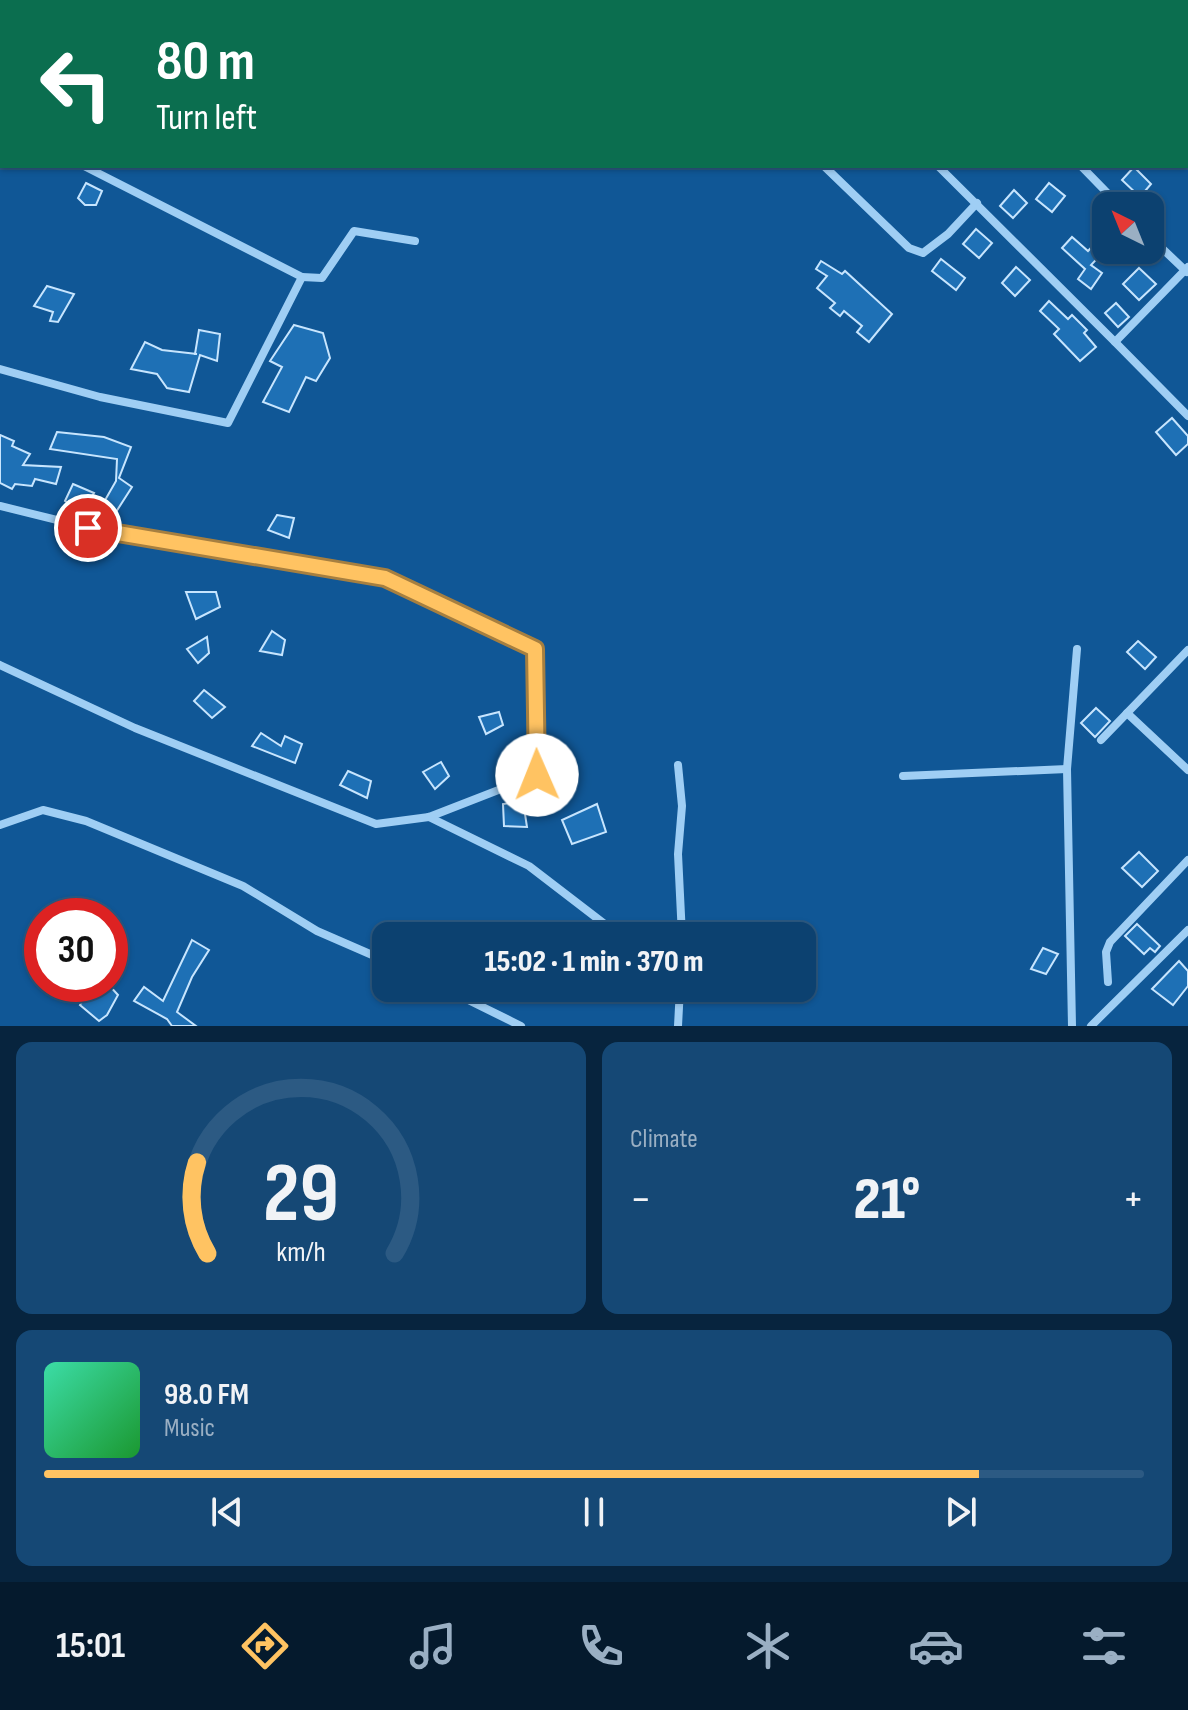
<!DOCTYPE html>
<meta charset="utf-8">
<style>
:root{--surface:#0c4170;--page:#154875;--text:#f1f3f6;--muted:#9aafc3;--line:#2c5a83;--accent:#ffc362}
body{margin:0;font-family:"Sofia Sans Condensed",sans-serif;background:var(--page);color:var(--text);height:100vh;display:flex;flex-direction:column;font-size:30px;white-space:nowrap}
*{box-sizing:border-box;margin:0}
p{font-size:26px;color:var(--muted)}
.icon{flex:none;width:44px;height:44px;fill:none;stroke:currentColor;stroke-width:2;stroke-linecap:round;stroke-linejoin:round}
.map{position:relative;height:1026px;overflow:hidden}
.details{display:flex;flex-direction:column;gap:16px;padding:16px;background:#07243e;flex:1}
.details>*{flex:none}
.banner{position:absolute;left:0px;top:0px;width:1188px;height:168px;box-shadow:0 2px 6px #0004,0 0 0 2px var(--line);background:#0b6e4f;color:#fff;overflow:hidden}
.needle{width:52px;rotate:317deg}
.fabs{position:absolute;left:1092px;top:192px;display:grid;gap:16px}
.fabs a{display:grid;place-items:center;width:72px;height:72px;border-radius:16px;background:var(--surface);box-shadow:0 2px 6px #0004,0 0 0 2px var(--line);font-size:40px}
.speed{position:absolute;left:24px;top:898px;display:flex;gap:16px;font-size:40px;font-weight:700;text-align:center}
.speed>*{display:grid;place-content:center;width:104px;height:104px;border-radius:50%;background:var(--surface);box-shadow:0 2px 6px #0004,0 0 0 2px var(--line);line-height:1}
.speed .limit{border:12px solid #d22;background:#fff;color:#111}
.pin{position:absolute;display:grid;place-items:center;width:68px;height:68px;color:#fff;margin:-34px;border:4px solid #fff;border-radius:50%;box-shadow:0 2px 8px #0007}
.me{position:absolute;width:88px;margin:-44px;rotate:359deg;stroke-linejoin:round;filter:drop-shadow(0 0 6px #0008)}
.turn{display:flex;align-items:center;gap:28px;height:168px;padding:0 24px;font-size:36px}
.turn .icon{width:104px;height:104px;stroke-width:2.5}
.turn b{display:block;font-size:56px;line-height:68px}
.big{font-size:60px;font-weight:800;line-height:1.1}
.details .card{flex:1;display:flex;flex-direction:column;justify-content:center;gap:12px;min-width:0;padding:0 28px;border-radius:16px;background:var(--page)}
.details .dial{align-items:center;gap:0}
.dial svg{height:208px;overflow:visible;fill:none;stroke:var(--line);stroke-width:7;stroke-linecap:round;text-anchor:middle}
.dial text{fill:var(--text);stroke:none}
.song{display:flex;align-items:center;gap:24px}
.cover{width:96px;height:96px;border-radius:12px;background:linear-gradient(135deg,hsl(160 70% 55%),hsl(130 70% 35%))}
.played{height:8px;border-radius:4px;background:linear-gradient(90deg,var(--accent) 85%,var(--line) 85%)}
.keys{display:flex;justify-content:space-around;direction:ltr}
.heat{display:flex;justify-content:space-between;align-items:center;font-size:44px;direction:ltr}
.details .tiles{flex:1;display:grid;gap:16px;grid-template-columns:1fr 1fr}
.card:last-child{grid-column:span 2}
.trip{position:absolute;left:372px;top:922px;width:444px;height:80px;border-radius:16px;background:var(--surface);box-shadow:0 2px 6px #0004,0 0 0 2px var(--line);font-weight:800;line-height:80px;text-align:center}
.menu{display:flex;height:128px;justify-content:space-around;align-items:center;background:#051a2d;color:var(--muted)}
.menu .icon{width:56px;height:56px}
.menu .selected{color:var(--accent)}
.menu b{font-size:36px;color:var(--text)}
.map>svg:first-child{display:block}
.building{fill:#1e70b5;stroke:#c7e5fe;stroke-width:2}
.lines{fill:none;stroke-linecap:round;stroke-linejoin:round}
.minor{stroke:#9fcef4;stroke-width:8}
.route-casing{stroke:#a67f40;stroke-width:20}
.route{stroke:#ffc362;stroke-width:14}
</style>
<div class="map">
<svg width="1188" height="1026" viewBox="0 0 1188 1026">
<rect width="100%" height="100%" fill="#105796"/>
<g class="building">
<path d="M1134,167L1151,184L1140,197L1122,180Z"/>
<path d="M86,183L102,191L96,205H85L78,198Z"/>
<path d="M1049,183L1065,196L1052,212L1036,199Z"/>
<path d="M1014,190L1027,203L1013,218L1000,206Z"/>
<path d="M976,229L992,243L979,258L963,244Z"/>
<path d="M1106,232V249L1091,265L1102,273L1091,289L1078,279L1085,269L1062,248L1072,237L1088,251Z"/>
<path d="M941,259L965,278L956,290L932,271Z"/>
<path d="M821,261L842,274L845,271L892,314L869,342L857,332L862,326L844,311L840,316L830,308L835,303L817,288L827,276L816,269Z"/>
<path d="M1016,267L1030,280L1015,296L1002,283Z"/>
<path d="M1139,268L1156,284L1139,300L1123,284Z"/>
<path d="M47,286L74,294L58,322L50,321L53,312L34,306Z"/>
<path d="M1049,301L1068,319L1072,315L1087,330L1084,333L1096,347L1080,361L1054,334L1059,329L1040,311Z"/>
<path d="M1116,303L1129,317L1118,327L1105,313Z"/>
<path d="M294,325L323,333L330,358L316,381L306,377L289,412L263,402L282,367L270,361Z"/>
<path d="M199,330L220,334L217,361L200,355L189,392L167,388L157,374L131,369L145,342L162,350L197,354H195Z"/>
<path d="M1172,418L1188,436V444L1176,455L1156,432Z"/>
<path d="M57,432L104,437L131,447L119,478L132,487L116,512L104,502L116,481L117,459L50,449Z"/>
<path d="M0,435L14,441L12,446L30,454L23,465L61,467L56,484L35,479L32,486L15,484L12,489L0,483Z"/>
<path d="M73,484L94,493L81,513L65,501Z"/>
<path d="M277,515L294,518L289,538L268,530Z"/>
<path d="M186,592H216L220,607L196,619Z"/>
<path d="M272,631L285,640L282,655L260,651Z"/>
<path d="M207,637L209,653L198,663L187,649Z"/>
<path d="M1138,641L1156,657L1145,669L1127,652Z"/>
<path d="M204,690L225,707L212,718L194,701Z"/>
<path d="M1096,708L1110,721L1095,737L1081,723Z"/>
<path d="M499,712L503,725L486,734L479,717Z"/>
<path d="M261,733L281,746L285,736L302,744L295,763L252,746Z"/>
<path d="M441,762L449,776L435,789L423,772Z"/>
<path d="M348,771L371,781L367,798L340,785Z"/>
<path d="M523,801L527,827L504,826L503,804Z"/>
<path d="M597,804L606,832L572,844L562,820Z"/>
<path d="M1139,852L1158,871L1142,887L1122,868Z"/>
<path d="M1137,924L1160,946L1155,952L1150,948L1144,954L1125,936Z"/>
<path d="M192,940L209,950L192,977L177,1012L196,1026H172L167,1019L134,1001L144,987L163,1001Z"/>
<path d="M1043,948L1058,954L1046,974L1031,969Z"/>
<path d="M1179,961L1188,971V986L1173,1005L1152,989Z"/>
<path d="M94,984H108L118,995L107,1015L99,1021L80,1005Z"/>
</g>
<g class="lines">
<g class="minor">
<path d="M98,0L102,2"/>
<path d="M312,0L316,2"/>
<path d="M1168,0L1170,2"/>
<path d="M155,2L156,0"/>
<path d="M357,2L359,0"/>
<path d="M522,2L523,0"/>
<path d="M903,2L904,0"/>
<path d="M1081,2L1083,0"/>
<path d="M1186,17L1188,19"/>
<path d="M0,88L2,84"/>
<path d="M0,129L2,125"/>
<path d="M1186,135L1188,137"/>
<path d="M824,166L909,248L923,253L948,234L977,203"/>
<path d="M938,166L1115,342L1188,267"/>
<path d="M1081,166L1120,206"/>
<path d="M1150,237L1187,272"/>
<path d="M302,277L322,278L354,231L415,241"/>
<path d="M1115,342L1188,416"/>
<path d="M0,369L100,397L228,423L302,277L84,166"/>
<path d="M0,506L118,535L385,578L535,649L537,775L429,817L376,824L135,728L0,665"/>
<path d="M1127,713L1188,770"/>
<path d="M1101,740L1188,650"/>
<path d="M678,765L682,806L678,854L682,936"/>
<path d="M903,776L1067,769"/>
<path d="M429,817L529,866L615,932"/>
<path d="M0,825L43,810L86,821L243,886L317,931L386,961"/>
<path d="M1108,982L1106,952L1110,942L1188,860"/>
<path d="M444,988L521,1026"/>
<path d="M678,1026L680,988"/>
<path d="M1072,1026L1067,769L1077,649"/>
<path d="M1091,1026L1188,930"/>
</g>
</g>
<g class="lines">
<g class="route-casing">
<path id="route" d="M88,528L385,578L535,649L537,775"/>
</g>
<use href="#route" class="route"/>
</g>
</svg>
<div class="fabs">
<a><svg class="needle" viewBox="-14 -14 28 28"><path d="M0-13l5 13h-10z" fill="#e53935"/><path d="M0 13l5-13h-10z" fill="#9aafc3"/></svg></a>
</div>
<div class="speed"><div class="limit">30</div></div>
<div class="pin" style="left:88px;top:528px;background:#d93025"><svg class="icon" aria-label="arrive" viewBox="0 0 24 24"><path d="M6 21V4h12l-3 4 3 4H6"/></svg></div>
<svg class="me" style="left:537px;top:775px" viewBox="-20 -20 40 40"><circle r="19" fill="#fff"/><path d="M0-13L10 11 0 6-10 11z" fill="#ffc362"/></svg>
<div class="trip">15:02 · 1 min · 370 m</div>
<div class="banner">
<div class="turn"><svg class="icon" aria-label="left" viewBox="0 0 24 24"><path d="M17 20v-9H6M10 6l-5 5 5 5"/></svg><div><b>80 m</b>Turn left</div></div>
</div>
</div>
<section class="details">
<div class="tiles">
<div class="card dial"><svg viewBox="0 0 100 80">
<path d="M14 69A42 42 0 1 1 86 69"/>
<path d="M14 69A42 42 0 0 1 10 34" stroke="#ffc362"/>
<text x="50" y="56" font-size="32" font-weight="700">29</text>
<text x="50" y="72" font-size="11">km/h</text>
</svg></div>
<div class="card"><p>Climate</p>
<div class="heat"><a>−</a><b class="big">21°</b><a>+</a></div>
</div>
<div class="card">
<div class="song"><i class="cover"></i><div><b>98.0 FM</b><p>Music</p></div></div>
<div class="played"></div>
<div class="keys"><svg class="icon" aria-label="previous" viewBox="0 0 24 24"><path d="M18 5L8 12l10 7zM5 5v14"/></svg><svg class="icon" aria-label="pause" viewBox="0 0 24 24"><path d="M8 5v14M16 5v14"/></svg><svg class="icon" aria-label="next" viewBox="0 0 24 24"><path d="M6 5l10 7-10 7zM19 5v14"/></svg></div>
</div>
</div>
</section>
<nav class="menu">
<b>15:01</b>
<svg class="icon selected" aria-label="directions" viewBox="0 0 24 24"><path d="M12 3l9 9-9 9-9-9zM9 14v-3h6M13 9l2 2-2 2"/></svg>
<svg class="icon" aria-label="music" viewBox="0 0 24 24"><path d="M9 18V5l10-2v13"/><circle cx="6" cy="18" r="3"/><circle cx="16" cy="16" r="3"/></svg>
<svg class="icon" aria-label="phone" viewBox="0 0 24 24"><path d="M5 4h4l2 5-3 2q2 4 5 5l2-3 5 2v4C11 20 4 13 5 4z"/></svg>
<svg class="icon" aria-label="climate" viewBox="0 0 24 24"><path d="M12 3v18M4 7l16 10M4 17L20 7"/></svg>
<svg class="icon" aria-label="car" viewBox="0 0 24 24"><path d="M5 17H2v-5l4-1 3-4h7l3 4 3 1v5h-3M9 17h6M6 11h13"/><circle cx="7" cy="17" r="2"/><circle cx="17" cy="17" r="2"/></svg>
<svg class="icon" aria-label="filters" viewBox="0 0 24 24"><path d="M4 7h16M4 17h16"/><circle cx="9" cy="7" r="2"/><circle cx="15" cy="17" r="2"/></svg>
</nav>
